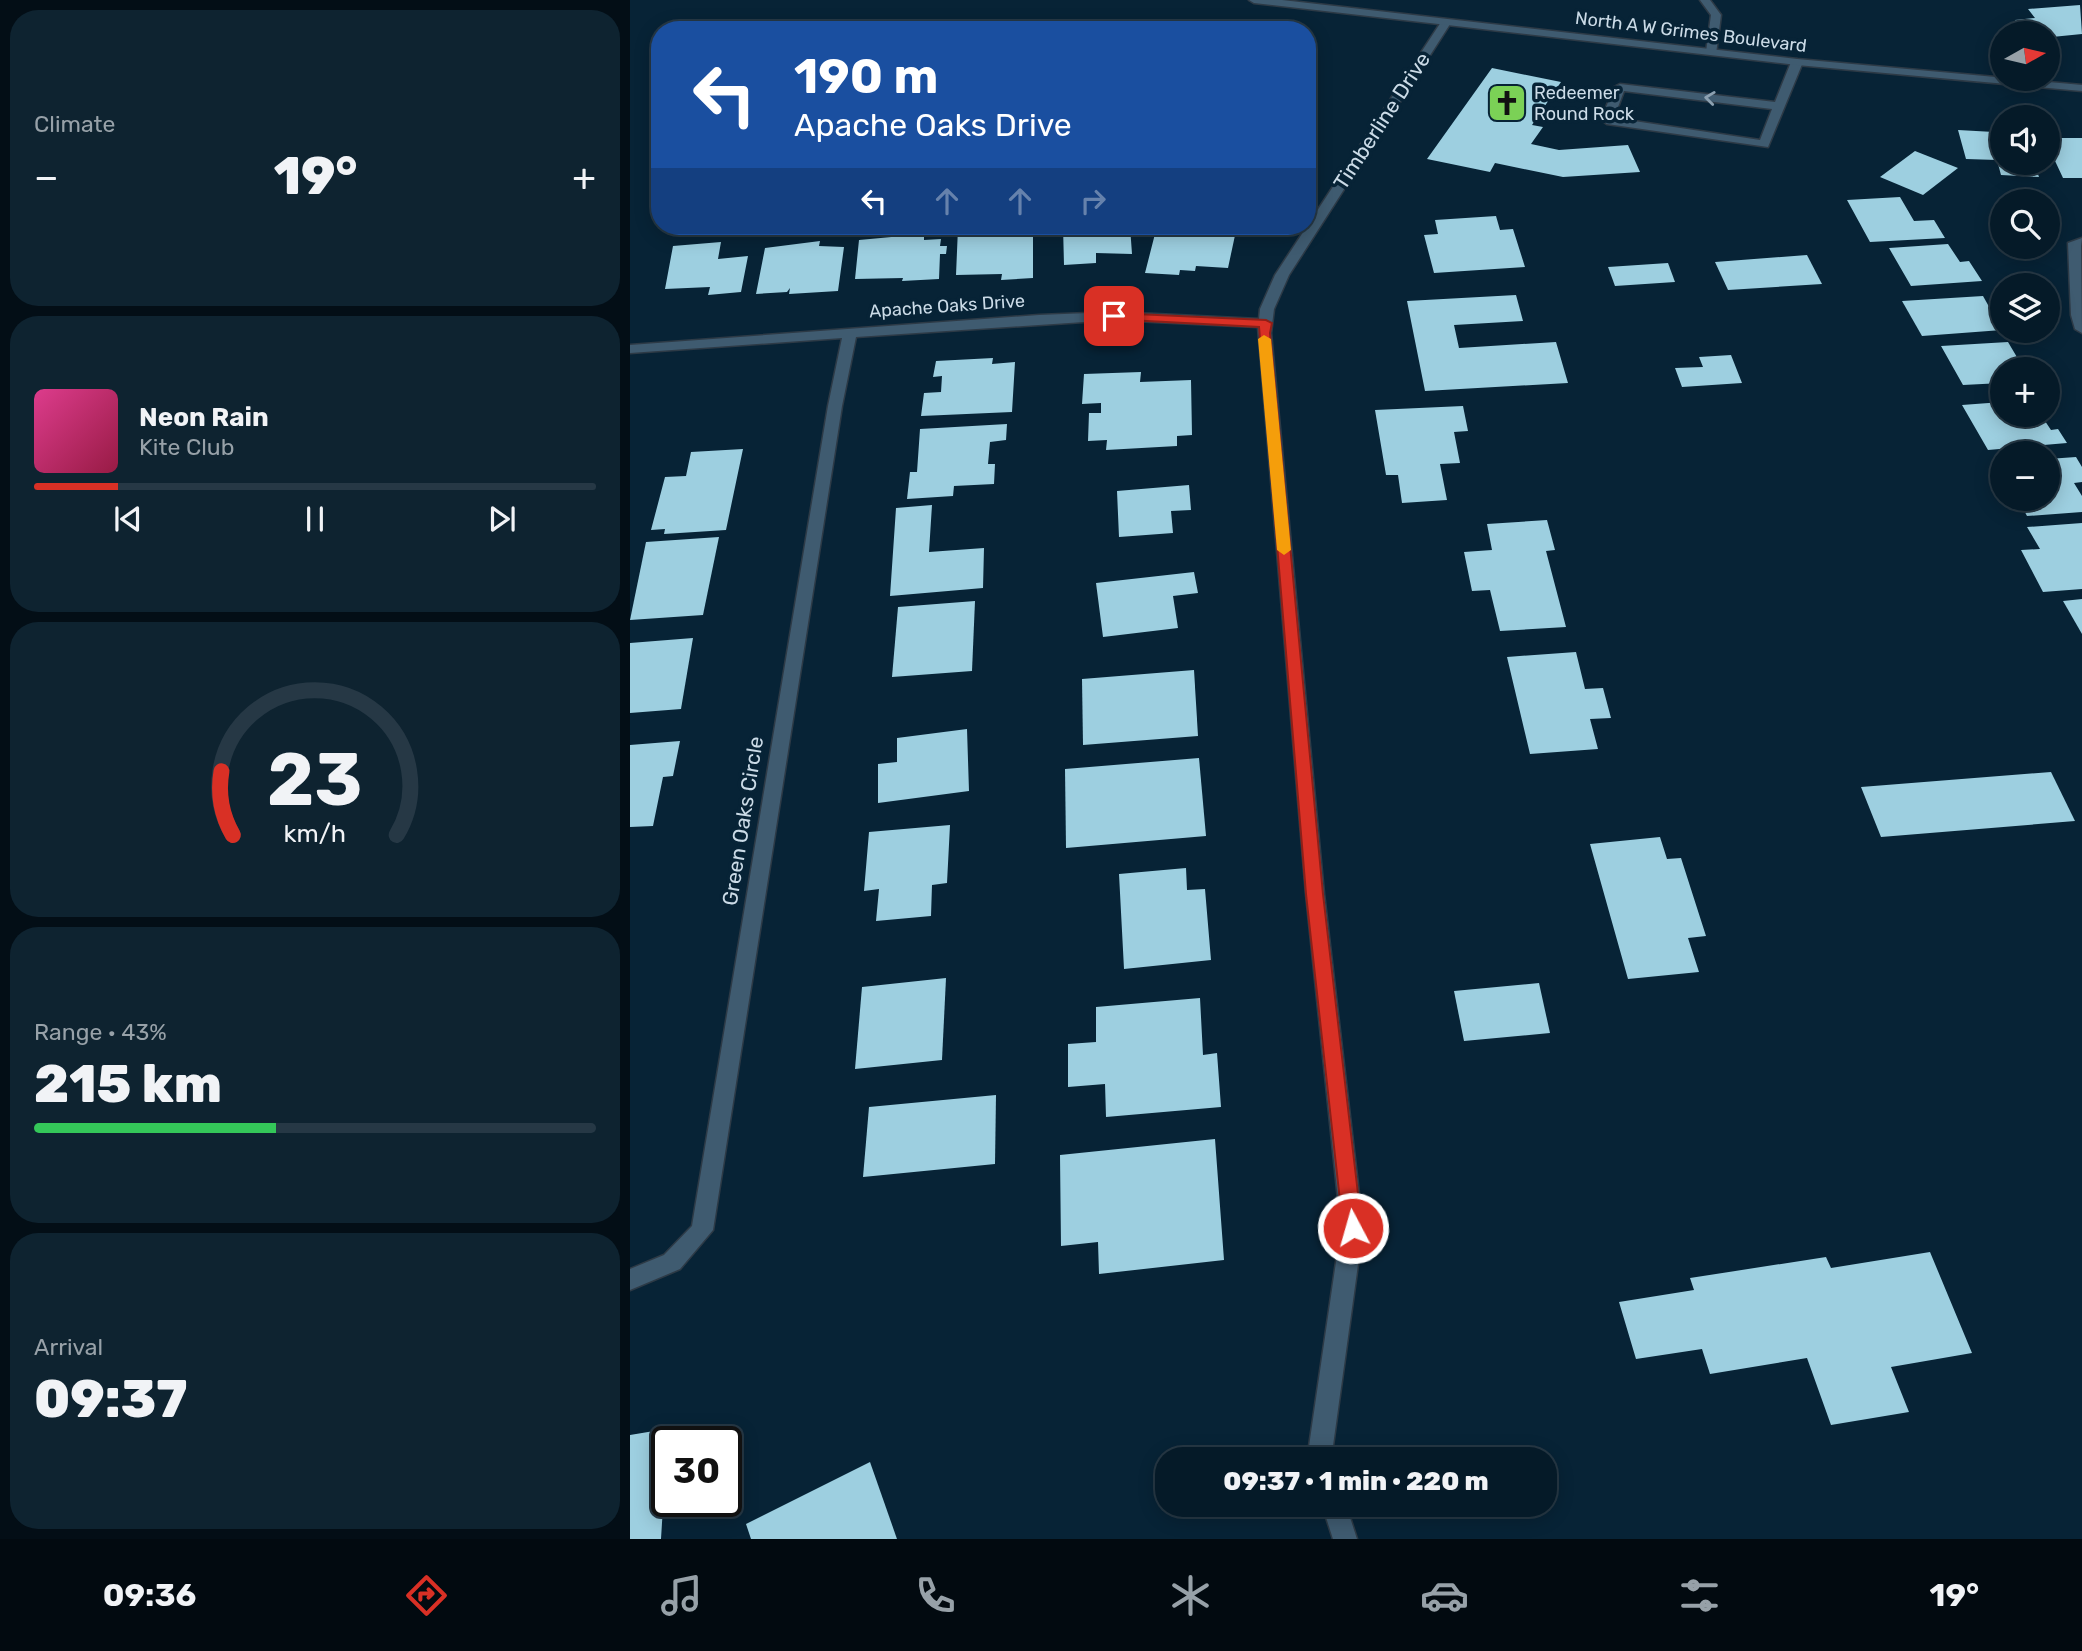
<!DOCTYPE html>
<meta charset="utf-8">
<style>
:root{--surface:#051a28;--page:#0e2330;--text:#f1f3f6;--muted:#97a1a8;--line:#263845;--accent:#d93025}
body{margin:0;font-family:Rubik,sans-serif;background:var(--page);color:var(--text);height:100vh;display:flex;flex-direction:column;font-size:26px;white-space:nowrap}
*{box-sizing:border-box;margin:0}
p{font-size:23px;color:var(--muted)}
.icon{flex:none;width:38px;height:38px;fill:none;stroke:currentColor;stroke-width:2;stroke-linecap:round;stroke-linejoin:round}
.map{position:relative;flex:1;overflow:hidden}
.details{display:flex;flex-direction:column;gap:10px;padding:10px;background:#030e16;width:630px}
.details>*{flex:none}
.top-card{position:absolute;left:21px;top:21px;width:665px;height:214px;border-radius:28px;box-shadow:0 4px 18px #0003,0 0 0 2px var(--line);background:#1a4fa0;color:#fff;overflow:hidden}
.needle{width:46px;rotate:82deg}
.controls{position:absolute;left:1360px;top:21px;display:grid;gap:14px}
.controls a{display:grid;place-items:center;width:70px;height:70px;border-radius:50%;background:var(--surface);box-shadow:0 4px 18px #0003,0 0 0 2px var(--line);font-size:35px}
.speed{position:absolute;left:21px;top:1426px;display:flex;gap:14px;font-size:35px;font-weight:700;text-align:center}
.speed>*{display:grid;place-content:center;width:91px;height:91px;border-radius:50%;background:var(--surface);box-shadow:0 4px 18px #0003,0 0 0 2px var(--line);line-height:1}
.speed .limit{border:4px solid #111;border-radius:10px;background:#fff;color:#111}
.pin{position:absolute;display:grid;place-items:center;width:60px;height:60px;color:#fff;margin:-30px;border-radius:14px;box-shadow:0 4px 10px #0006}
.me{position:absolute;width:77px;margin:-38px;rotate:354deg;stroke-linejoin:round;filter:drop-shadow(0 0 5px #0008)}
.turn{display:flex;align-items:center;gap:24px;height:147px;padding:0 28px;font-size:32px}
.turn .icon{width:91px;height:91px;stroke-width:2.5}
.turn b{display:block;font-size:49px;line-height:60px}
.lanes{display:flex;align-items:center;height:66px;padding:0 28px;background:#0003;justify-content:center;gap:35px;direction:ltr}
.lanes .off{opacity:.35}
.big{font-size:52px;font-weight:800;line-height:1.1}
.details .tile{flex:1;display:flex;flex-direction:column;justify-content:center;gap:10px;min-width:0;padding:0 24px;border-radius:28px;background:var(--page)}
.details .dial{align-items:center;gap:0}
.dial svg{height:182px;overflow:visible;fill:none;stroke:var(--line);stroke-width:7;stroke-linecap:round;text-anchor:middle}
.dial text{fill:var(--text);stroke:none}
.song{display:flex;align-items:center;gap:21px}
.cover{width:84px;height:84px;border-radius:10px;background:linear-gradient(135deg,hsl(330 70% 55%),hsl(340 70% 35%))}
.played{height:7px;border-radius:4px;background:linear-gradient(90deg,var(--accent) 15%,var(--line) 15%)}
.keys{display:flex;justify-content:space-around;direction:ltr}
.heat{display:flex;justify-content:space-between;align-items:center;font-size:38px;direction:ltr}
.charge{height:10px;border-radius:5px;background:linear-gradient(90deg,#34c759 43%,var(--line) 0)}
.trip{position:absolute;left:525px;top:1447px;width:402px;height:70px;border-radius:28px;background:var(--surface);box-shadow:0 4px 18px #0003,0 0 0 2px var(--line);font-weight:800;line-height:70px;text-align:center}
.tabs{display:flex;height:112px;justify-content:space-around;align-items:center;background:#020a10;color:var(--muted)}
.tabs .icon{width:49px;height:49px}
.tabs .selected{color:var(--accent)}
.tabs b{font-size:32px;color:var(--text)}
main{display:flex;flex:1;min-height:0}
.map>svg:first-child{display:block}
.building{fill:#9dcfe0}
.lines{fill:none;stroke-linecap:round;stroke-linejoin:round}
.service-casing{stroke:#2d3a46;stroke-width:3}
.minor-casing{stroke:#2d3a46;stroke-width:3}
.secondary-casing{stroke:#2d3a46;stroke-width:3}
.service{fill:#3f5b70;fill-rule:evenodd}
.minor{fill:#3f5b70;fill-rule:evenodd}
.secondary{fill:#3f5b70;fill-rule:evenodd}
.oneway{stroke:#8ca1b1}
.route{fill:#d93025;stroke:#8d1f18;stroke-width:2}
.slow{fill:#f59e0b}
.labels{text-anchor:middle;stroke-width:7;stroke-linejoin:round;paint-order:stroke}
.far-street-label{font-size:18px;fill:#cbdbe7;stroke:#072336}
.far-poi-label{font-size:18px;fill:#cbdbe7;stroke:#072336;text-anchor:start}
.street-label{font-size:21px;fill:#cbdbe7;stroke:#072336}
</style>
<main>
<section class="details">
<div class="tile"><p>Climate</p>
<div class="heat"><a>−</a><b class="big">19°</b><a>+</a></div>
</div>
<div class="tile">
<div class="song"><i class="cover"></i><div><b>Neon Rain</b><p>Kite Club</p></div></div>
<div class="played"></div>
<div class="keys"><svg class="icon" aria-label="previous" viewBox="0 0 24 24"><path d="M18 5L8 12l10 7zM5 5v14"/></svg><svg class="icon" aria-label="pause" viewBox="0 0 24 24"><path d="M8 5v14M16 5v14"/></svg><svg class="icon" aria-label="next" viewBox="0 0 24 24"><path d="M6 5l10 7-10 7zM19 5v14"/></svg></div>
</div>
<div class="tile dial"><svg viewBox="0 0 100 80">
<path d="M14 69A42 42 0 1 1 86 69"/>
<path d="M14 69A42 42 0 0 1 9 41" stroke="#d93025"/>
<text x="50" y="56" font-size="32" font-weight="700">23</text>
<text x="50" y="72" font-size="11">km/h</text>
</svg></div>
<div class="tile"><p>Range · 43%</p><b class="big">215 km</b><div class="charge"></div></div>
<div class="tile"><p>Arrival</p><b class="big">09:37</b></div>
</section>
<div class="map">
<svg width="1452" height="1539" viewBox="0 0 1452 1539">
<rect width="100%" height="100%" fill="#072336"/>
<g class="building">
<path d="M1450,5L1452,34L1422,37L1417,31L1397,33L1385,20L1405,18L1398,9Z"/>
<path d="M862,68L931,82L902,125L913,127L901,144L929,150L998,145L1010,172L933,177L865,163L860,172L797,159Z"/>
<path d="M1328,130L1364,132L1366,138H1372V163H1404L1409,177L1371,175L1367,160L1336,159Z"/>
<path d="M1418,138H1452V178H1433L1418,146Z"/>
<path d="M1285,151L1328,168L1293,195L1250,177Z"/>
<path d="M1270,197L1284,221L1304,220L1315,238L1240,242L1217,200Z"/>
<path d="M866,216L870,230L883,229L895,267L804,273L794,235L808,234L805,220Z"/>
<path d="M357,226L403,228V278L371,280L372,274L326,275L328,228Z"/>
<path d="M433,226H500L502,254L466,253V263L434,265Z"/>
<path d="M527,226H607L598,268L566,266L565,271L550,270L549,275L515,273Z"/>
<path d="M294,234V240L311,239L310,246H317L316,254H310L309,279L272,281L273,278L225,279L229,240Z"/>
<path d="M190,241L189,246L214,247L208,291L159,294L160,288L157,292L126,294L135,248Z"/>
<path d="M91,242L88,259L118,256L111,292L78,295L80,287L35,289L43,246Z"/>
<path d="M1318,244L1330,262L1339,261L1352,281L1281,286L1259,248Z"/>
<path d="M1177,255L1192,284L1098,290L1085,262Z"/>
<path d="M1038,263L1045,282L985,286L978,267Z"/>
<path d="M886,295L893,321L824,325L829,348L926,342L938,383L795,391L777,301Z"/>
<path d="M1353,296L1372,330L1292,336L1272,301Z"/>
<path d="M1378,342L1394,369H1372V383L1333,385L1311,346Z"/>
<path d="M1101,355L1112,383L1052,387L1045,368L1073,367L1069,357Z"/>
<path d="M363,358L362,364L385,362L382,412L291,416L294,393L311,392L312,376L303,377L306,361Z"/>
<path d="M511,372L510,382L561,380L562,435L547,436V446L476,450L477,440L458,441L459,413H471V403L452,404L454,374Z"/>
<path d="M1372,402V415H1411L1421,430L1428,429L1437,443L1358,450L1332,405Z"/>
<path d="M833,406L838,431L824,432L830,463L810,464L817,500L772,503L768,475H756L745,410Z"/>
<path d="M377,424L376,440L360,442L358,464H365L364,484L324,486L323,496L277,499L280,472H287L290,429Z"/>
<path d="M113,449L96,530L34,534L35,529L21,530L35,477L56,476L61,452Z"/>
<path d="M1446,457L1452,467V482L1444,483L1452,496V512L1397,516L1388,499H1418V459Z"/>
<path d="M559,485L561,510L541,511L543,533L489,537L487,491Z"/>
<path d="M302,505L299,552L354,548L353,588L260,596L266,508Z"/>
<path d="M917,520L925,550L916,551L936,627L870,631L860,590L842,591L834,552L862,550L857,524Z"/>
<path d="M1452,523V589L1413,592L1391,550L1410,549L1397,527Z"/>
<path d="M89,537L73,615L0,620L16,542Z"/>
<path d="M564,572L568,593L543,596L548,628L473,637L466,583Z"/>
<path d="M1452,599V634L1433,601Z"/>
<path d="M345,601L342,671L262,677L268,607Z"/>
<path d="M63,638L51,709L0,713V643Z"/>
<path d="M946,652L955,689L973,688L981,718L960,719L968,749L900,754L877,657Z"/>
<path d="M564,670L568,736L453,745L452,679Z"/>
<path d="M337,729L339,791L248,803V764L267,762V738Z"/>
<path d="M50,741L43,776L33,777L23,826L0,827V745Z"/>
<path d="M569,758L576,836L436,848L435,769Z"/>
<path d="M1421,772L1445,821L1251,837L1231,787Z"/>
<path d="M320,825L317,883L302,885L301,916L246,921L249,889L234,891L239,832Z"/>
<path d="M1030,837L1037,859L1051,858L1076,936L1058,938L1069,972L998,979L960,844Z"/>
<path d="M556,868L557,890L575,889L581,960L494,969L489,874Z"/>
<path d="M316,978L312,1060L225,1069L232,987Z"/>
<path d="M909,983L920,1033L834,1041L824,991Z"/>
<path d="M570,998L573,1055L587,1053L591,1107L476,1117L475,1084L438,1087V1044L466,1042V1007Z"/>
<path d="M366,1095L365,1164L233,1177L239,1107Z"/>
<path d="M585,1139L594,1260L469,1274L468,1242L431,1246L430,1155Z"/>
<path d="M1300,1252L1342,1353L1261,1367L1279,1412L1201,1425L1177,1358L1080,1374L1072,1349L1006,1359L989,1302L1064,1290L1060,1278L1196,1257L1201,1268Z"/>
<path d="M42,1428L41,1442H37L31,1539H0V1435Z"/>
<path d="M240,1462L267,1539H121L116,1524Z"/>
</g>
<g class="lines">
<g class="service-casing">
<g id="service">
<path d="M1070,0H1080L1091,15L1086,54L1076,52L1081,15Z"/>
<path d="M1167,59L1173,62L1138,147L977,124L971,120L984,87L990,84L1145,102L1161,62ZM994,91L1142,109L1130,140L984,118Z"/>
</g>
</g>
<g class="minor-casing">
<g id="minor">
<path d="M813,19L822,21L659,275L644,309L641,333L694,894L733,1228L701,1460H677L711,1228L676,894L628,327L484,320L226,337L212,406L83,1230L50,1269L0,1290V1269L34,1255L62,1226L198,406L212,338L0,353V345L409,315L484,312L629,319L630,309L645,275Z"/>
<path d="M1452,238L1451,246L1452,333L1445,329L1441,315L1438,243Z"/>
<path d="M692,1505H716L727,1539H703Z"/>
</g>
</g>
<g class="secondary-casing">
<path id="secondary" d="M619,0H652L1167,59L1452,85V91L1167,65L624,3Z"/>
</g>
<use href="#service" class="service"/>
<use href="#minor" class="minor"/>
<use href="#secondary" class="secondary"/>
</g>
<defs><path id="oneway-chevron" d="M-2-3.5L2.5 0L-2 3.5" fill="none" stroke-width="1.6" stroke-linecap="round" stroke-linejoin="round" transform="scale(1.75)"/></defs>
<use class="oneway" href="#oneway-chevron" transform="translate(1080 98) rotate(-173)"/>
<path class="route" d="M484,313L636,320L642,323L640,333L693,894L732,1228L730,1235L723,1237L716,1235L713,1228L676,894L629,327L479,319V314Z"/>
<path class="slow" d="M634,335L641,339L661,550L654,555L647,550L628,339Z"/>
<defs>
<g id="church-square" transform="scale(2.0125)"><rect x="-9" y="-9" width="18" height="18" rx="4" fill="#7bd156" stroke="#072336"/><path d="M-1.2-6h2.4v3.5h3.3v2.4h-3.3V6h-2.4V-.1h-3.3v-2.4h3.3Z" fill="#111"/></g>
</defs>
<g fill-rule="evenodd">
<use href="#church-square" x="877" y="103"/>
</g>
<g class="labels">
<g class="far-street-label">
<text transform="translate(1061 32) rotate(7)" y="6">North A W Grimes Boulevard</text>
<text transform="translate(317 306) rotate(-4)" y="6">Apache Oaks Drive</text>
</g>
<g class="far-poi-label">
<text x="904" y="99">Redeemer<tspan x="904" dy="21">Round Rock</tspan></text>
</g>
<g class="street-label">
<text transform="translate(752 121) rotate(-57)" y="7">Timberline Drive</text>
<text transform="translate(113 821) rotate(-81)" y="7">Green Oaks Circle</text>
</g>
</g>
</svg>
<div class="controls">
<a><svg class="needle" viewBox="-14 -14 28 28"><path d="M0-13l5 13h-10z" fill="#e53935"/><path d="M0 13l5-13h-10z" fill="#97a1a8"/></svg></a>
<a><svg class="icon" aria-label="sound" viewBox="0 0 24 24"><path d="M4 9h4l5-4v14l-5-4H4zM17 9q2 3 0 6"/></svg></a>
<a><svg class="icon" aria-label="search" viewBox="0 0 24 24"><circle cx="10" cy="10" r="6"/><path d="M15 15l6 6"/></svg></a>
<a><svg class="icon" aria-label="layers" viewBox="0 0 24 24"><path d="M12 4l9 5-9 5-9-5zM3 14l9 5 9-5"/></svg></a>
<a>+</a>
<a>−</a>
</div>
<div class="speed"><div class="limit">30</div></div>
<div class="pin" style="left:484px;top:316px;background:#d93025"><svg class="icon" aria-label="arrive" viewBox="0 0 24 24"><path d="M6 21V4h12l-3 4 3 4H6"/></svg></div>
<svg class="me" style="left:723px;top:1228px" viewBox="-20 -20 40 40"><circle r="17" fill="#d93025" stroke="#fff" stroke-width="3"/><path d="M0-11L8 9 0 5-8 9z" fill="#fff"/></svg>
<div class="trip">09:37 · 1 min · 220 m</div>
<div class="top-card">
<div class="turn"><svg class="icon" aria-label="left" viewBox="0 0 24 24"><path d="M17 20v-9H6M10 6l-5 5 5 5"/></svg><div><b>190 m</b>Apache Oaks Drive</div></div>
<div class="lanes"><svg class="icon" aria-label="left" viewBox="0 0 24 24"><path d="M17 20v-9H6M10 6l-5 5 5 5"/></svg><svg class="icon off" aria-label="ahead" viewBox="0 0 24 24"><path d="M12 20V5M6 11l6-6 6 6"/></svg><svg class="icon off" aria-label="ahead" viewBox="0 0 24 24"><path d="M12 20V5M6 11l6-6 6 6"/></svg><svg class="icon off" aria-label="right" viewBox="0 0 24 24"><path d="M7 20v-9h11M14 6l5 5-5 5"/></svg></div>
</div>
</div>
</main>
<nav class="tabs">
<b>09:36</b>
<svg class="icon selected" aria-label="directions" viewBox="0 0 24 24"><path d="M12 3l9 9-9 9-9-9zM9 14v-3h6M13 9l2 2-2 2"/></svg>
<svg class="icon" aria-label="music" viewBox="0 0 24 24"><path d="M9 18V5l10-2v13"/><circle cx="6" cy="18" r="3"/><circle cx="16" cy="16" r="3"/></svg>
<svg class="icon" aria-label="phone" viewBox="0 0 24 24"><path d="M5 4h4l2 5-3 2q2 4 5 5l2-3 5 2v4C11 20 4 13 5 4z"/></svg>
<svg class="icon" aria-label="climate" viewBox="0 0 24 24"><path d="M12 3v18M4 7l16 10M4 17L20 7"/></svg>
<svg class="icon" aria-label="car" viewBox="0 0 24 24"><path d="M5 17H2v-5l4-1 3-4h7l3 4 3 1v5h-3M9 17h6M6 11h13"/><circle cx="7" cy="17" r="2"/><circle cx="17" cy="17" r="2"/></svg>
<svg class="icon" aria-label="filters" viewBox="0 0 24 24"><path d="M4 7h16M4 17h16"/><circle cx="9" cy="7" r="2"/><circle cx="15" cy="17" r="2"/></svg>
<b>19°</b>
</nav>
